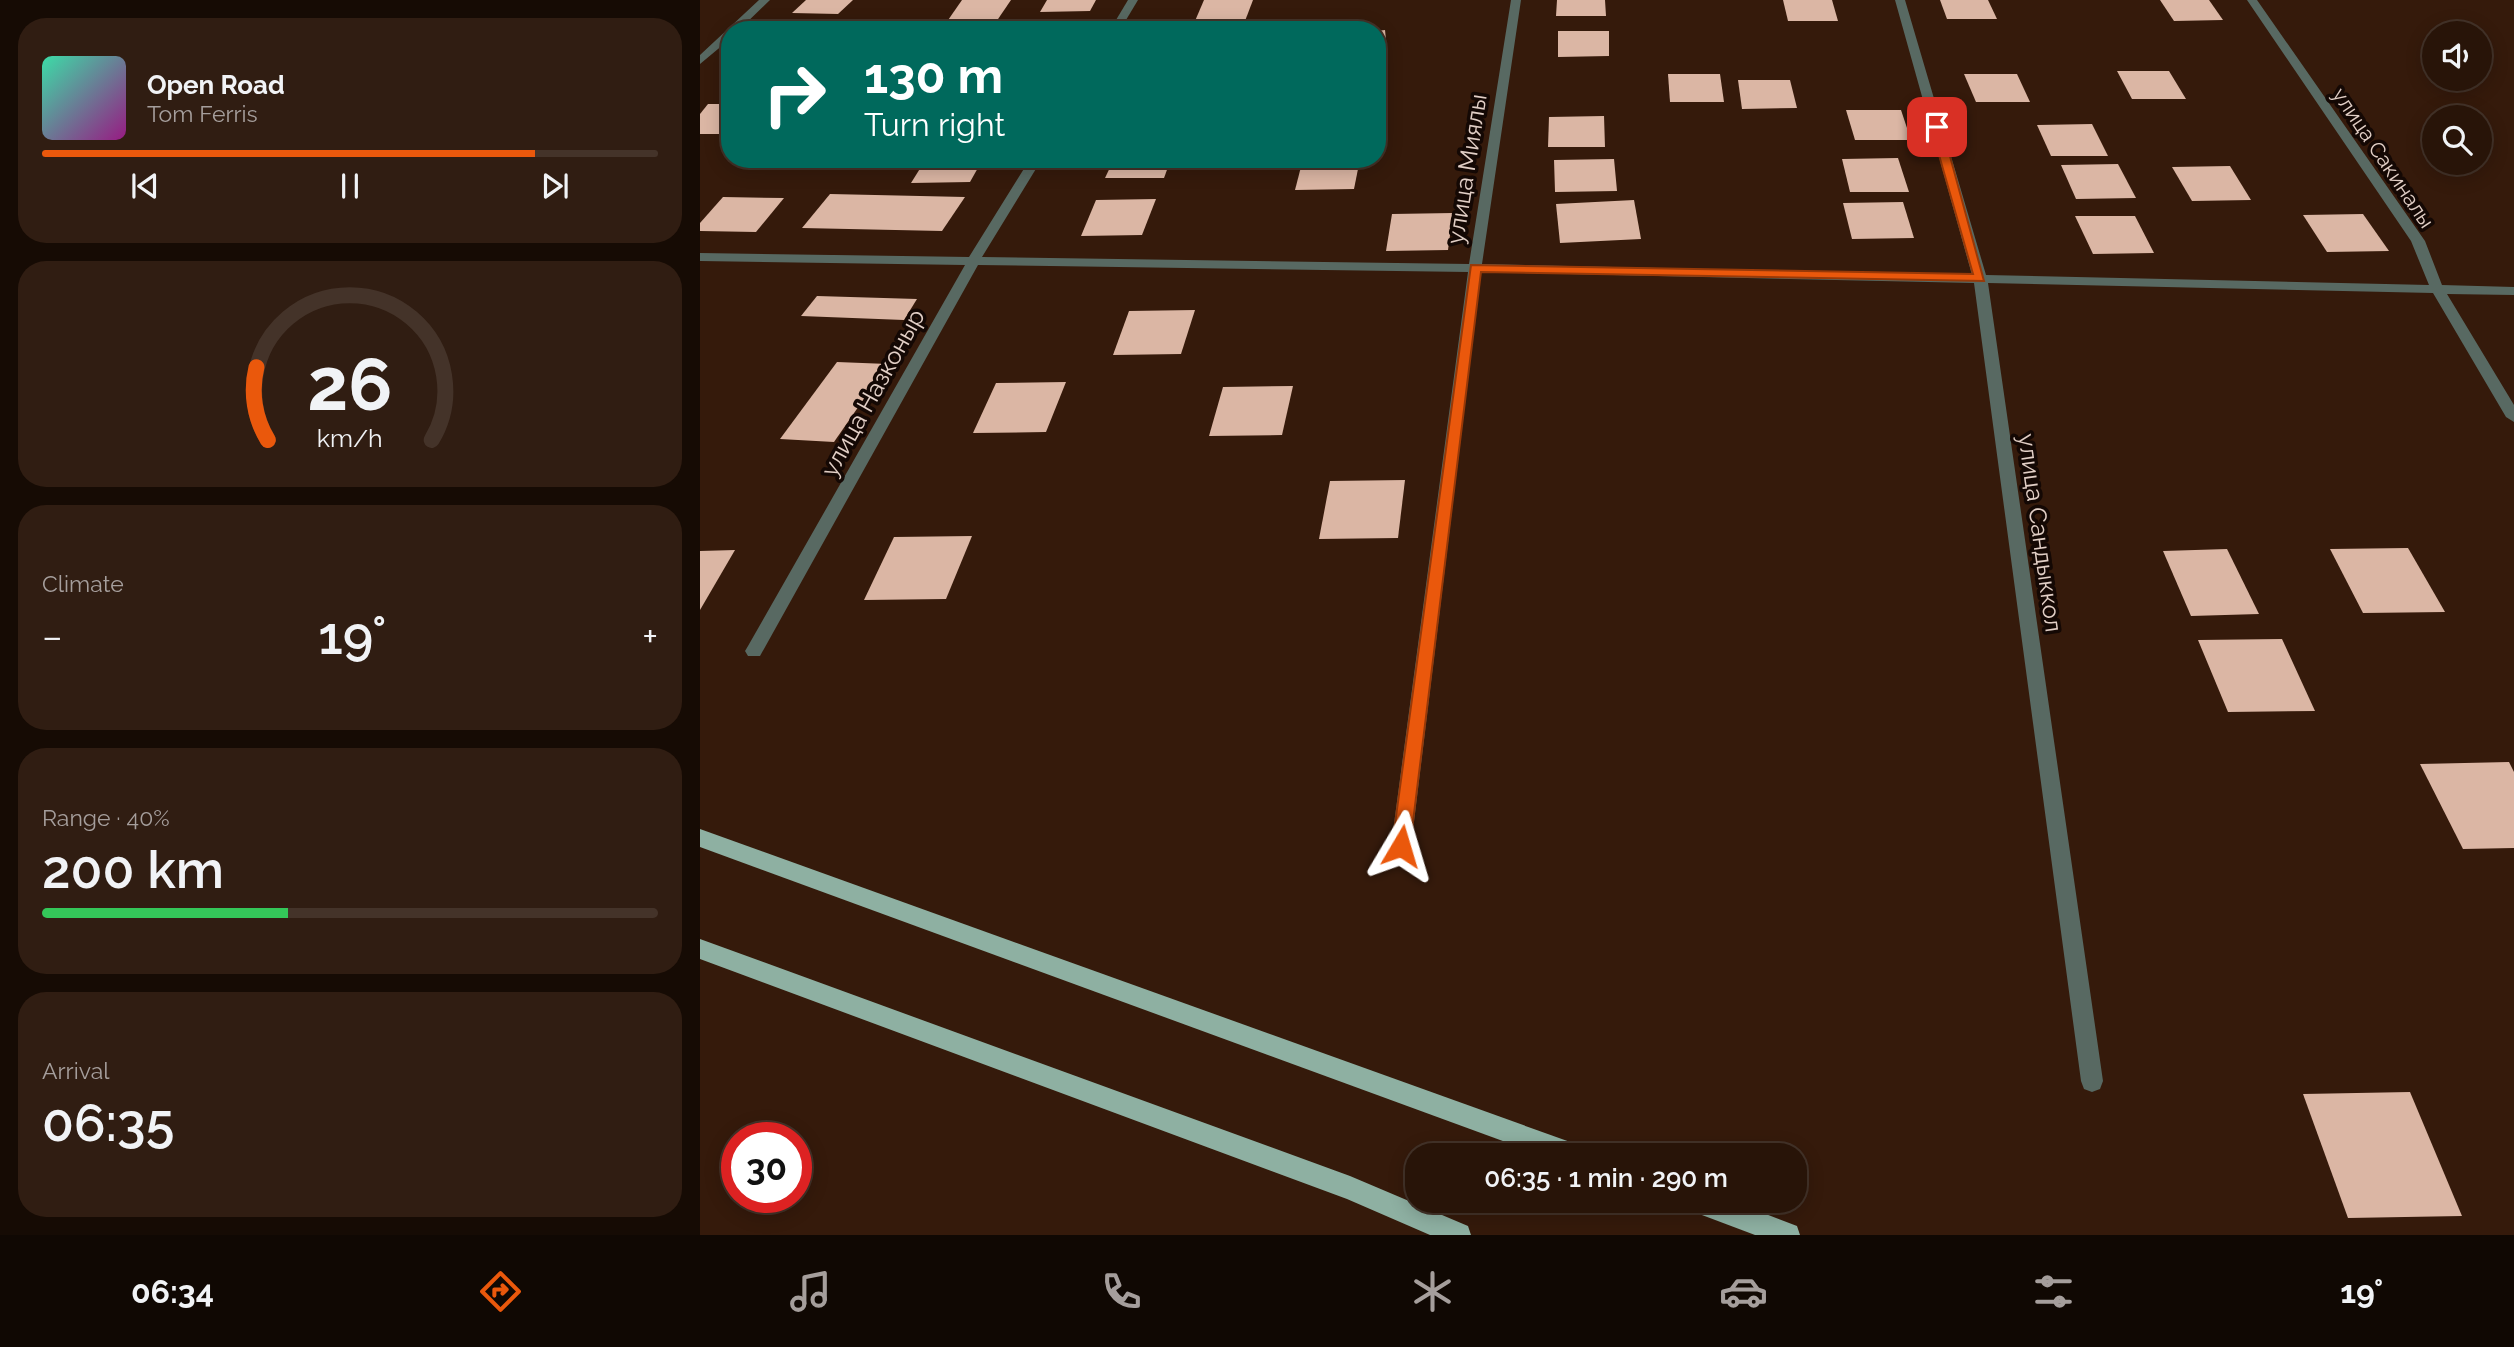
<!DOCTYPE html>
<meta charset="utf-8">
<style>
:root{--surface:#281408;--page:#301d12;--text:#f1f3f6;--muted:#a59e9c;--line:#443329;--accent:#ea580c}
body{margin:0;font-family:Raleway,sans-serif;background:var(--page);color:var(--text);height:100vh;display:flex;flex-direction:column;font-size:26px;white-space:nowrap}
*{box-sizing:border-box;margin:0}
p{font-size:23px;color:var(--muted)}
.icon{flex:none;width:38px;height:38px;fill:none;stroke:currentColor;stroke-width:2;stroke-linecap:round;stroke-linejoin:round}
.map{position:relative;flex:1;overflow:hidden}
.sheet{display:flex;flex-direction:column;gap:18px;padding:18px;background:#160b04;width:700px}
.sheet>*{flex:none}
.hud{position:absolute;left:21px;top:21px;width:665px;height:147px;border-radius:28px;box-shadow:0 4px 18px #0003,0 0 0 2px var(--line);background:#00695c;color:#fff;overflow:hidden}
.fabs{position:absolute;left:1722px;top:21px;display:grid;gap:14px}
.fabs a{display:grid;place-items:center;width:70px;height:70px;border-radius:50%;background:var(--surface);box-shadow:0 4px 18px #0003,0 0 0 2px var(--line);font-size:35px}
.speed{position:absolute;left:21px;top:1122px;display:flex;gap:14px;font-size:35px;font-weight:700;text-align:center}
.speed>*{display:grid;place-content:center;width:91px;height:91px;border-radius:50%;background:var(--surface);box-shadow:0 4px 18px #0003,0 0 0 2px var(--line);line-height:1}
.speed .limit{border:10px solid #d22;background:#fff;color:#111}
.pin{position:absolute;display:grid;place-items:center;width:60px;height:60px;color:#fff;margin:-30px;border-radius:14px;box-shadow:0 4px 10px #0006}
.me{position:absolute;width:77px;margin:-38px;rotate:7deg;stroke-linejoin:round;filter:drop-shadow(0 0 5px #0008)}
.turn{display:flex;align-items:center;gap:24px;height:147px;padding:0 28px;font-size:32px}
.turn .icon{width:91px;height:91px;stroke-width:2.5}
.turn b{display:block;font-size:49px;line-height:60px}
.big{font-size:52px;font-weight:600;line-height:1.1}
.sheet .tile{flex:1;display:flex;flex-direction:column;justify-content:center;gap:10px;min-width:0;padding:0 24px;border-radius:28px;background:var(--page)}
.sheet .dial{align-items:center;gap:0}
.dial svg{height:182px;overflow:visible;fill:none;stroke:var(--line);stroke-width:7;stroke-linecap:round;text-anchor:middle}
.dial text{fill:var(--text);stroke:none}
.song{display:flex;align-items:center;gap:21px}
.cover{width:84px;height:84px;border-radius:10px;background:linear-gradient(135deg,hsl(160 70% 55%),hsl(310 70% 35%))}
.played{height:7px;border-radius:4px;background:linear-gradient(90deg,var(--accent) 80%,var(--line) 80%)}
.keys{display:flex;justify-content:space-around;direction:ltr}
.heat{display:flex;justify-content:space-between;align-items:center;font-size:38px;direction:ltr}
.charge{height:10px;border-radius:5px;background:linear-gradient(90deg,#34c759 40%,var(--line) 0)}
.trip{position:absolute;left:705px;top:1143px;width:402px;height:70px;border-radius:28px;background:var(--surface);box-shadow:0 4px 18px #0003,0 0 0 2px var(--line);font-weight:600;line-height:70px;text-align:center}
.menu{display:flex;height:112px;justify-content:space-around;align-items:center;background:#100803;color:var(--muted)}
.menu .icon{width:49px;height:49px}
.menu .active{color:var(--accent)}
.menu b{font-size:32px;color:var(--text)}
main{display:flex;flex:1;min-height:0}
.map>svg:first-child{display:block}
.building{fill:#dbb6a4}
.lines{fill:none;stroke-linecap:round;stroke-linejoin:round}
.minor{fill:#586962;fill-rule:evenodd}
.major{fill:#8eb0a2;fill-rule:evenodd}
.route{fill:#ea580c;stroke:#983908;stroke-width:2}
.labels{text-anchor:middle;stroke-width:7;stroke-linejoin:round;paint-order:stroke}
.far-street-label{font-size:21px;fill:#e2cfc6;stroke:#140804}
.street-label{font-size:24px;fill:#e2cfc6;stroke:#140804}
</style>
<main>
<section class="sheet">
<div class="tile">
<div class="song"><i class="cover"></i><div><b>Open Road</b><p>Tom Ferris</p></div></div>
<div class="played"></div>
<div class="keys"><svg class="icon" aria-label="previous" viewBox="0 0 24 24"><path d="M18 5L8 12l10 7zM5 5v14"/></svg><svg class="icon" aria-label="pause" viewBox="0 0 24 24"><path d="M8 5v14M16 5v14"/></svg><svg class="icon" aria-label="next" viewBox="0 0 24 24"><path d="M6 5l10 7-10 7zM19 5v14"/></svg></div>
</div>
<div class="tile dial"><svg viewBox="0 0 100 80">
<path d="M14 69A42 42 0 1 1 86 69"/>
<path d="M14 69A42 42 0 0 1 9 37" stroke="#ea580c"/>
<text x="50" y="56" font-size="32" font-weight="700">26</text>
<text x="50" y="72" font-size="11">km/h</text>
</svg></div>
<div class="tile"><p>Climate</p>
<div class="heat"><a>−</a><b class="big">19°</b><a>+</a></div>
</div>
<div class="tile"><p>Range · 40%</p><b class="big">200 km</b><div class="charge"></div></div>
<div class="tile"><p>Arrival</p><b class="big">06:35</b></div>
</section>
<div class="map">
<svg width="1814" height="1235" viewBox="0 0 1814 1235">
<rect width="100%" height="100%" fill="#351a0b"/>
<g class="building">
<path d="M106,0H153L138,14L92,13Z"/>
<path d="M262,0H311L296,22L246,23Z"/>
<path d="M347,0H396L390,11L340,12Z"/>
<path d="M504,0H553L545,21H495Z"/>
<path d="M857,0H905L906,16H856Z"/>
<path d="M1083,0H1132L1138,21H1088Z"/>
<path d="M1240,0H1288L1297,19H1247Z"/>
<path d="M1460,0H1509L1523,20L1474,21Z"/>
<path d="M77,25H128L124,30H73Z"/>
<path d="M504,27H547L546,30Z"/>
<path d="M685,30L687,50L677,51V31Z"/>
<path d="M858,31H909V56L858,57Z"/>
<path d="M1417,71H1469L1486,99H1432Z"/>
<path d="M968,74H1020L1024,102H970Z"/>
<path d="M1264,74H1317L1330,102H1276Z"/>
<path d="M1038,80H1090L1097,108L1042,109Z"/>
<path d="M8,104H30V134H0V114Z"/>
<path d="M1146,110H1201L1211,140H1155Z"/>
<path d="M904,116L905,147H848L849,117Z"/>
<path d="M1392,124L1408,156H1351L1337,125Z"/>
<path d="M1198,158L1209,192H1150L1142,159Z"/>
<path d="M226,159H283L270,182L211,183Z"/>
<path d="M414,159H471L464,178H405Z"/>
<path d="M603,159H660L654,189L595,190Z"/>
<path d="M914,159L917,191L855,192L854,160Z"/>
<path d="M1418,164L1436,198L1376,199L1361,165Z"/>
<path d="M1530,166L1551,200L1492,201L1472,167Z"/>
<path d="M130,194L265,197L242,231L102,228Z"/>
<path d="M23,197L84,198L56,232L0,231V223Z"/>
<path d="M456,199L442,235L381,236L396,200Z"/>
<path d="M934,200L941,239L860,243L856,204Z"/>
<path d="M1203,202L1214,238L1152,239L1143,203Z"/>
<path d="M753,213L748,250L686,251L692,214Z"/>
<path d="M1663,214L1689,251L1627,252L1603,215Z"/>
<path d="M1375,216H1435L1454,253L1393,254Z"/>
<path d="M117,296L217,299L204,320L101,316Z"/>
<path d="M495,310L481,354L413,355L429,311Z"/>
<path d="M137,362L188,364L134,442L80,439Z"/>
<path d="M366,382L346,432L273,433L296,383Z"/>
<path d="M593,386L582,435L509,436L523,387Z"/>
<path d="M705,480L698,538L619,539L630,481Z"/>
<path d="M272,536L246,599L164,600L194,537Z"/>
<path d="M1708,548L1745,612L1663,613L1630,549Z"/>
<path d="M1527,549L1559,614L1491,616L1463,551Z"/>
<path d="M35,550L0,610V551Z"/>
<path d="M1582,639L1615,711L1528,712L1498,640Z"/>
<path d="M1809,762L1814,772V848L1763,849L1720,764Z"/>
<path d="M1710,1092L1762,1216L1648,1218L1603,1094Z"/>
</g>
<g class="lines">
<g class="minor">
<path d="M59,0H70L39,30H30V39L0,64V55Z"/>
<path d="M428,0H438L420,30H410Z"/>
<path d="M811,0H821L782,264L1272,275L1195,0H1205L1286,275L1729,285L1711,241L1547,0H1557L1725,241L1742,285L1814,287V295L1747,294L1814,405V422L1806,417L1733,293L1288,283L1403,1081L1400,1089L1392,1092L1384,1089L1381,1081L1274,283L781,272L711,846L708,852L701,855L694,852L691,846L768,272L278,265L60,656H48L45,651L48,646L265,265L0,261V253L269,257L330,159H342L282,257L769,264Z"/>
</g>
<g class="major">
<path d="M0,829L873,1143L881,1147L885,1155H841L0,847Z"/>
<path d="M0,939L650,1176L768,1226L771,1235H730L647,1199L0,959Z"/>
<path d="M983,1200H1029L1097,1226L1100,1235H1055L986,1209Z"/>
</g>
</g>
<path class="route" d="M1237,123L1242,127L1284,281L781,272L710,846L708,852H695L692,846L771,265L1273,274L1231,127Z"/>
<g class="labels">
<g class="far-street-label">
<text transform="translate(1683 158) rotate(56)" y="7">улица Сакиналы</text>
</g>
<g class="street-label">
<text transform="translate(767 169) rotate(-81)" y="8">улица Миялы</text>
<text transform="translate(173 393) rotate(-61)" y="8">улица Назконыр</text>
<text transform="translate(1340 533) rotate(82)" y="8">улица Сандыккол</text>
</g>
</g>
</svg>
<div class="fabs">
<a><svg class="icon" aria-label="sound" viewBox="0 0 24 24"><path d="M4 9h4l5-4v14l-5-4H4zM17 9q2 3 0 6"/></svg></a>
<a><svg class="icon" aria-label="search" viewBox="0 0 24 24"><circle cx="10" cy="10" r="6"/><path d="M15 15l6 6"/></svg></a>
</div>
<div class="speed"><div class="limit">30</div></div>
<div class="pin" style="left:1237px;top:127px;background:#d93025"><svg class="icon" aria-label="arrive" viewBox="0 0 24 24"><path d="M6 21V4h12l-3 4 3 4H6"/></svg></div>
<svg class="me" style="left:701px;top:846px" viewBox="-20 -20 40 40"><path d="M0-17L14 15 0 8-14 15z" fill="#ea580c" stroke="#fff" stroke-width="4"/></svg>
<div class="trip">06:35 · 1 min · 290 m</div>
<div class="hud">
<div class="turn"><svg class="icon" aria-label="right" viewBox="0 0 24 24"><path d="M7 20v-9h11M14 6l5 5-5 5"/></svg><div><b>130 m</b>Turn right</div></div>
</div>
</div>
</main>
<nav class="menu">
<b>06:34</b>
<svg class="icon active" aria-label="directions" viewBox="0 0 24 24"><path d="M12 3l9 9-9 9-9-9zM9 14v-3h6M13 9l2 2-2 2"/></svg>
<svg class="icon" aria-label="music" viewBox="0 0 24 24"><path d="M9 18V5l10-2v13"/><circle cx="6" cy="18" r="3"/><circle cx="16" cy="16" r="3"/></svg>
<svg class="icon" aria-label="phone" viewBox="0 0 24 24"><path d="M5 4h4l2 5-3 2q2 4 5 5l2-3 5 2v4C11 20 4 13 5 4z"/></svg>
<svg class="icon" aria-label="climate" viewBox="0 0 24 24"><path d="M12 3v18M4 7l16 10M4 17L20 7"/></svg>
<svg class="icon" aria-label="car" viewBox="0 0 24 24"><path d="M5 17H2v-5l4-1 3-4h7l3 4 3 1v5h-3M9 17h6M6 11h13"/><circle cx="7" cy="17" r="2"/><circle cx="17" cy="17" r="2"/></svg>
<svg class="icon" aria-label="filters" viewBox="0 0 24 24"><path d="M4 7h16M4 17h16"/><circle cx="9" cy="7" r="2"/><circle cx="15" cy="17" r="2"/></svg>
<b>19°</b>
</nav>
